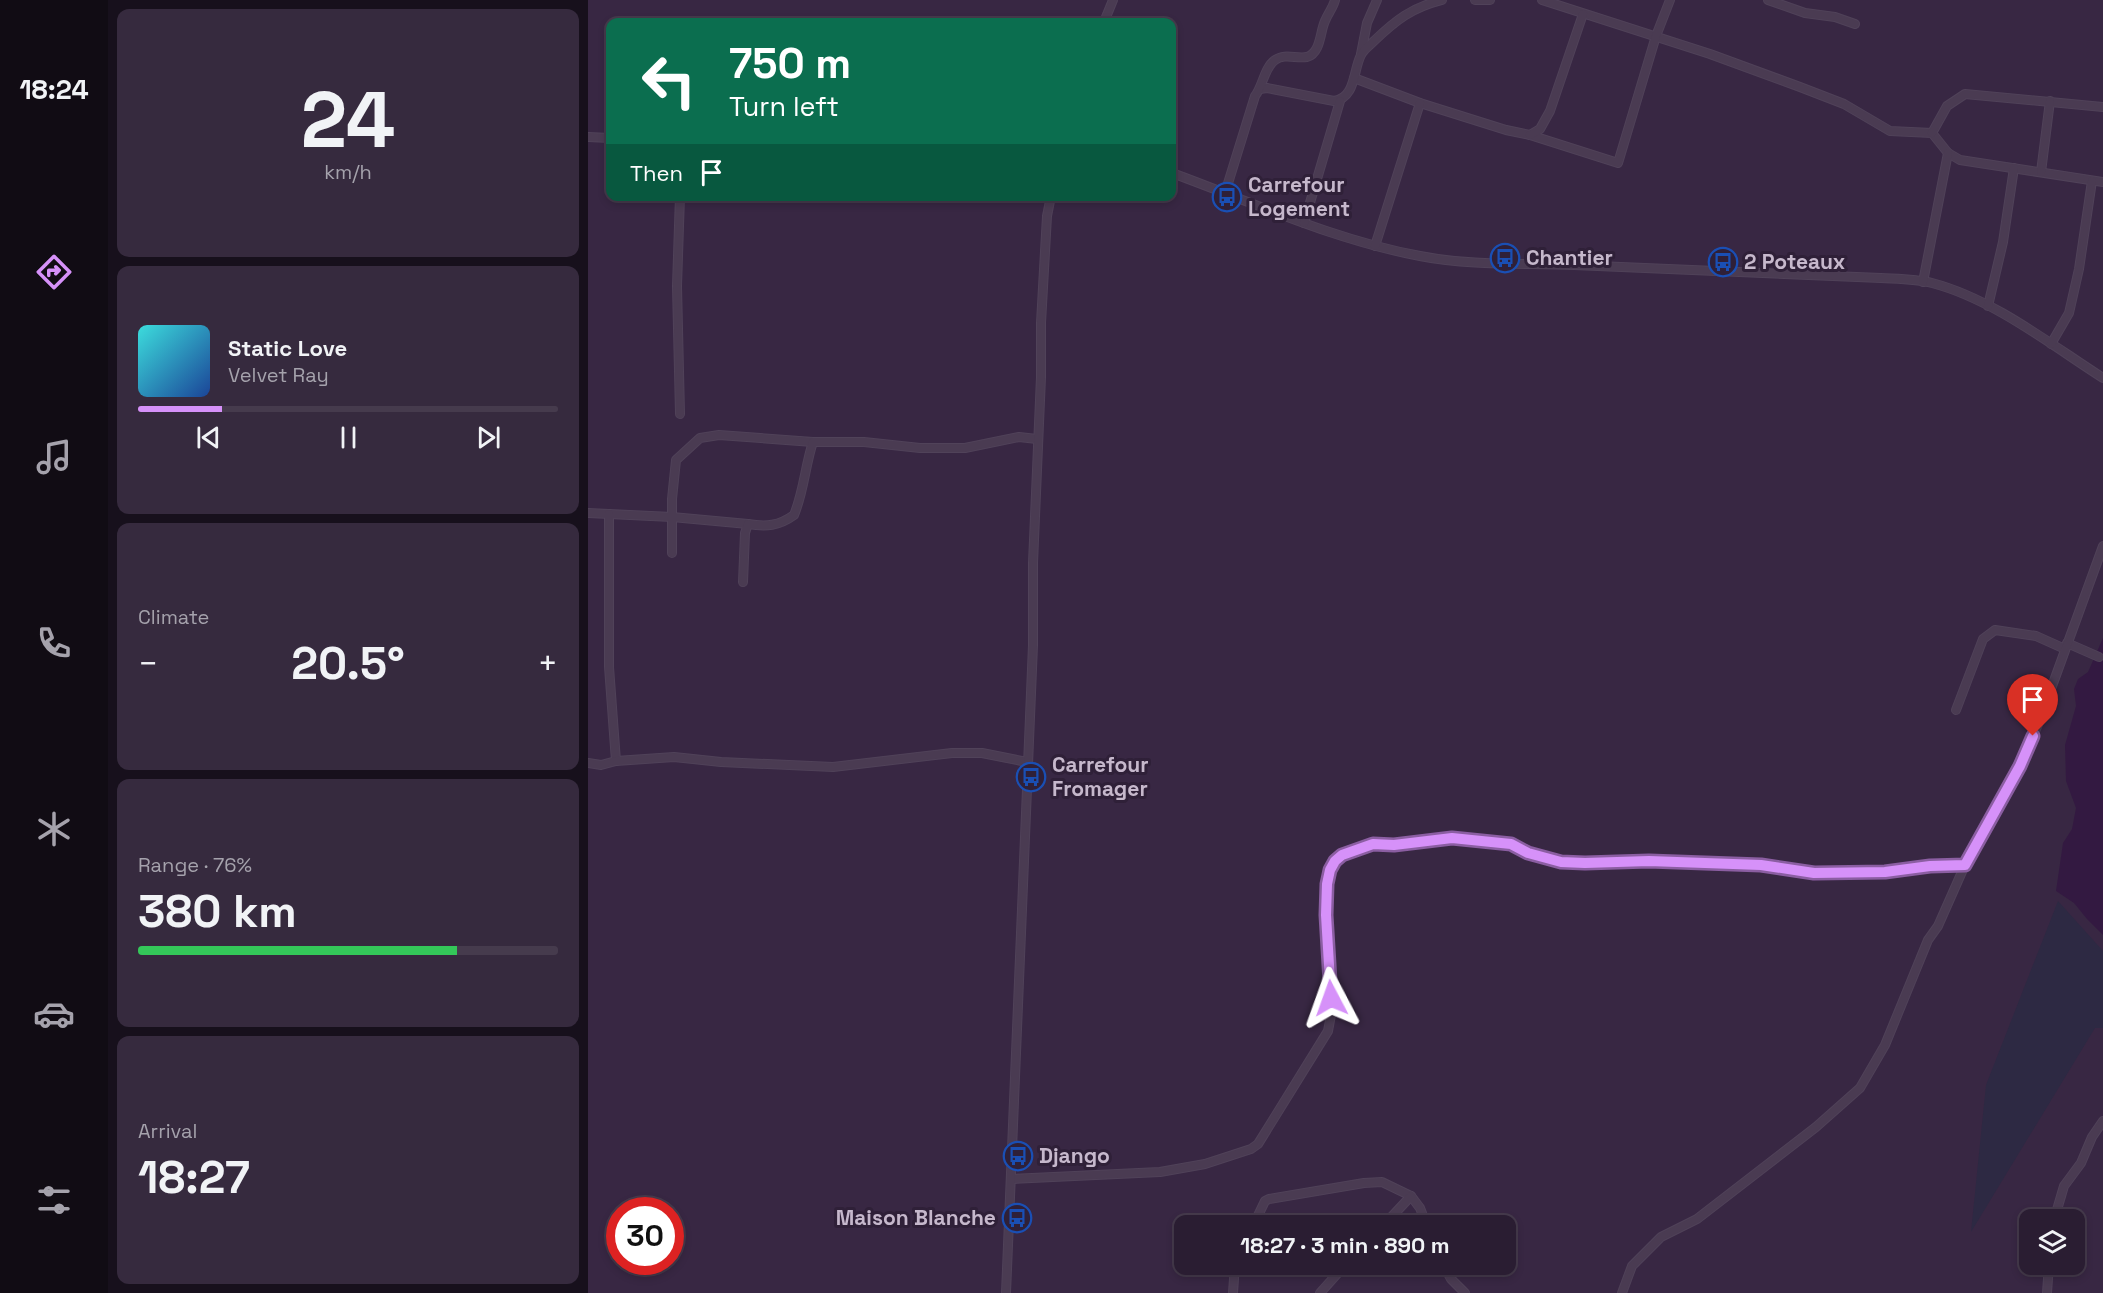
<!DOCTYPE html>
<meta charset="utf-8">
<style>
:root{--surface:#2a1d32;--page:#362a3e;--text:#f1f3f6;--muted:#a5a2ac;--line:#463b4d;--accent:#d691f9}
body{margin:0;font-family:"Space Grotesk",sans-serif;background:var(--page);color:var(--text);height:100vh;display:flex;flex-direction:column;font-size:22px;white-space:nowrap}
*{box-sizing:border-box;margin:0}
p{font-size:20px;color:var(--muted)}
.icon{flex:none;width:33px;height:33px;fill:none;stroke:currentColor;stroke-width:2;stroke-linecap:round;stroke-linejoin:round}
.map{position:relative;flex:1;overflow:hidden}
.sheet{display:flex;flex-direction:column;gap:9px;padding:9px;background:#17101c;width:480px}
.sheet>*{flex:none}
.hud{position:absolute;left:18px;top:18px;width:570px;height:183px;border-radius:12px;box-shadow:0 3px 9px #0003,0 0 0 2px var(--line);background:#0b6e4f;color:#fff;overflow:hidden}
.controls{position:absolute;left:1431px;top:1209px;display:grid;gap:12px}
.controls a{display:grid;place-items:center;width:66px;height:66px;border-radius:12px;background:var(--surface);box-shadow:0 3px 9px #0003,0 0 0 2px var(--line);font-size:30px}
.speed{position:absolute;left:18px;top:1197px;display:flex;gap:12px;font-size:30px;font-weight:700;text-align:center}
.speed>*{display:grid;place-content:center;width:78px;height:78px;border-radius:50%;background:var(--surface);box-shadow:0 3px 9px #0003,0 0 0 2px var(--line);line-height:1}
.speed .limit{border:9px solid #d22;background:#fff;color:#111}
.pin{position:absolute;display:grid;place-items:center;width:51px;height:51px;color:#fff;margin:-62px -26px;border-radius:50% 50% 50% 0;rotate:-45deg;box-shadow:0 0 6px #0007}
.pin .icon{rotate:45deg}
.me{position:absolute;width:66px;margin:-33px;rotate:356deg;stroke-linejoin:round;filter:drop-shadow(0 0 4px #0008)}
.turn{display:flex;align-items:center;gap:21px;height:126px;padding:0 24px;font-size:27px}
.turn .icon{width:78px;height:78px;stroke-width:2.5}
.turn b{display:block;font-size:42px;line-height:51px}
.then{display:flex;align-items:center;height:57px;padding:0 24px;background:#0003;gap:12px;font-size:22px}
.big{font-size:45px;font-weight:700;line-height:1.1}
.sheet .card{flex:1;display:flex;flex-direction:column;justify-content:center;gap:9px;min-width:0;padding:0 21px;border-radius:12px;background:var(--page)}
.sheet .dial{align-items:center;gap:0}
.dial b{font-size:78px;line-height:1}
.song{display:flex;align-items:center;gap:18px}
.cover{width:72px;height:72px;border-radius:9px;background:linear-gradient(135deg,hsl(180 70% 55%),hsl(220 70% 35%))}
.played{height:6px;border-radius:3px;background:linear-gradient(90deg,var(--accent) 20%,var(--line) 20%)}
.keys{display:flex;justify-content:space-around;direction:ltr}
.heat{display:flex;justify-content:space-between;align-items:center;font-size:33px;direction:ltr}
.charge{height:9px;border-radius:4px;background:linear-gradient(90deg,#34c759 76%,var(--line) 0)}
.trip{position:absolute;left:586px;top:1215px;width:342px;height:60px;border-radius:12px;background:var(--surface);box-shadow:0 3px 9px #0003,0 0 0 2px var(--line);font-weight:700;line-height:60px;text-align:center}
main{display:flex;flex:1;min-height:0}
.tab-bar{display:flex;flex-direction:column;width:108px;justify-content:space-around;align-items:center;background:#110c14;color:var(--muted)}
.tab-bar .icon{width:42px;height:42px}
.tab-bar .active{color:var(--accent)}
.tab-bar b{font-size:27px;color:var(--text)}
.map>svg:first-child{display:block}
.green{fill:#2d2943}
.water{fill:#331941}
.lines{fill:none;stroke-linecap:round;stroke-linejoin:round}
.street-casing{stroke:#504259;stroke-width:10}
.street{stroke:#4a3b52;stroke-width:8}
.route-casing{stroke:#8b5ea2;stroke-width:15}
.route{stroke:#d691f9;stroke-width:10}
.labels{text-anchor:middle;stroke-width:6;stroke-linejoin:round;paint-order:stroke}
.poi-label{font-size:21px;font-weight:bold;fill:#c6b8cc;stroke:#2f2038;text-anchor:start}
</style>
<main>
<nav class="tab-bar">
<b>18:24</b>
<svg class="icon active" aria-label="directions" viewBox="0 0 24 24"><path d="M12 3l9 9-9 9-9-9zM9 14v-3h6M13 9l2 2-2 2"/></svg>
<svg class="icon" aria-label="music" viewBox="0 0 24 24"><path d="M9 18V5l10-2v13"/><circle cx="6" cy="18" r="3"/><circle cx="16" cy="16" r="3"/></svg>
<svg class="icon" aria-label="phone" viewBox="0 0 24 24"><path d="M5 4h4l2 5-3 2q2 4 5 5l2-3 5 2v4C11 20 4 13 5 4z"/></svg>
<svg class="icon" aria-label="climate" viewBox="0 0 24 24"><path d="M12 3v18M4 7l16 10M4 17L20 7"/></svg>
<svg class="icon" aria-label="car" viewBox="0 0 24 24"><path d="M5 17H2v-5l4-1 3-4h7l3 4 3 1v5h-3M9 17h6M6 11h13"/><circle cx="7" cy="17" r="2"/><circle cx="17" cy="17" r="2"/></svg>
<svg class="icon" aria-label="filters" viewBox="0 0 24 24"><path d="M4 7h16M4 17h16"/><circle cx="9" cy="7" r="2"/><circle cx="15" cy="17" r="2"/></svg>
</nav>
<section class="sheet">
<div class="card dial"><b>24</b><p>km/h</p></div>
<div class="card">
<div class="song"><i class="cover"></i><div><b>Static Love</b><p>Velvet Ray</p></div></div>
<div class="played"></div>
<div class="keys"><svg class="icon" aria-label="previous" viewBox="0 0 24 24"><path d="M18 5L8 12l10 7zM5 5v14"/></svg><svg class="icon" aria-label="pause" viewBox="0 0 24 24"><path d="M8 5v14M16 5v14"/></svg><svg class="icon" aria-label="next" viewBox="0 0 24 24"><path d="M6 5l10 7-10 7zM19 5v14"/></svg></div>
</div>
<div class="card"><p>Climate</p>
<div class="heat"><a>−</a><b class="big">20.5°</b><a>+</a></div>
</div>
<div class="card"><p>Range · 76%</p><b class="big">380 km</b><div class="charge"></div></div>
<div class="card"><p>Arrival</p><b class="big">18:27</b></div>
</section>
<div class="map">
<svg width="1515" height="1293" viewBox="0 0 1515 1293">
<rect width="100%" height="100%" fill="#382743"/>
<path class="green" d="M1470,901L1515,951V1028H1507L1383,1232L1398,1085Z"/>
<path class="water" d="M1515,638V935L1499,919L1486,903L1468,891L1475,843L1484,829L1488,808L1478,781L1477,745L1488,706L1486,689L1490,679L1500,672Z"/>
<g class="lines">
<g class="street-casing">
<g id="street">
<path d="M887,0H902"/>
<path d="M954,0L1122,54L1212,87L1256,104L1302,131L1344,133L1360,153L1372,160L1515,182"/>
<path d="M1180,0L1217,13L1247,17L1267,24"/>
<path d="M516,22L525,0"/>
<path d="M773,54L779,23L789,0"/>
<path d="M766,78L832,103L918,130L942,135L1030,163L1068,36L1082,0"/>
<path d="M672,89L679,88L746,101C768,98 765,70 773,55C775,50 782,45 786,41C808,20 823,8 854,0"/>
<path d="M1344,133L1359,106L1377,94L1515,107"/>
<path d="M942,135L952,129L962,111L995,14"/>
<path d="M0,137L22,138"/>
<path d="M1453,172L1462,101"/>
<path d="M584,173C666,203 746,240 832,256C882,266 935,263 986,265C1088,269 1191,274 1293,278C1310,279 1328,279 1344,283C1405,299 1462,344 1515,378"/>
<path d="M637,193L667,96C675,86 676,68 687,60C697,53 708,59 719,57C733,53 732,31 737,21C740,13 745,8 747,0"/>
<path d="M92,196L89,286L92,414"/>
<path d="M716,223L752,101"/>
<path d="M787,246L832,103"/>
<path d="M1335,282L1360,153"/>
<path d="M1400,306L1415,242L1426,168"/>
<path d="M1463,344L1481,313L1491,269L1504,181"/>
<path d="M0,513L84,517L160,524"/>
<path d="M21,514V667L28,761"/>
<path d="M84,553V499L88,460L112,438L131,435L225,442"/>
<path d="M155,582L157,533L160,524C178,527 191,526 206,515C216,491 217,466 225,442H276L332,448H377L431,437L449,439"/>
<path d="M1479,643L1511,657"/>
<path d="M1368,710L1395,639L1407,630L1448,636L1477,649"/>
<path d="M0,763L13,765L28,761L86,757L133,762L245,767L364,753H394L439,762"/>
<path d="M423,1179L572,1172L617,1164L663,1149L670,1144L740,1031L743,1015L738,928L739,884L742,870L748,861L754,855L785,844L806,845L864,838L923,844L940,853L973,862L997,863L1061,861L1173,865L1226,873L1297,872L1342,866L1377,865"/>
<path d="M1466,1220L1476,1186L1493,1163L1504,1137L1515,1121"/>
<path d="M665,1226L677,1201L681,1199L776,1183L794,1182L823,1196L832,1208L839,1226"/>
<path d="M795,1226L823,1196"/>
<path d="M855,1264L863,1279L877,1293"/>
<path d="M418,1293L445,645V563L453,377V323L459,216L463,196"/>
<path d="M645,1293L647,1264"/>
<path d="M732,1293L758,1264"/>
<path d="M1034,1293L1044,1266L1073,1237L1109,1219L1228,1127L1272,1088L1297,1045L1340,940L1350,926L1377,865L1432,766L1451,722L1515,546"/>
<path d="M1459,1293L1461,1264"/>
</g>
</g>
<use href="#street" class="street"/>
</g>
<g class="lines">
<g class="route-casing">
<path id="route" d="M743,998L738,915L739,884L742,870L747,861L754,855L785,844L806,845L864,838L923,844L940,853L973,862L997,863L1061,861L1173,865L1226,873L1297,872L1342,866L1377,865L1432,766L1445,736"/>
</g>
<use href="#route" class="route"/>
</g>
<defs>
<g id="bus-ring" transform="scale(1.5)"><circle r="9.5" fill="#2f2038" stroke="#1a4fb4" stroke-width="1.5"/><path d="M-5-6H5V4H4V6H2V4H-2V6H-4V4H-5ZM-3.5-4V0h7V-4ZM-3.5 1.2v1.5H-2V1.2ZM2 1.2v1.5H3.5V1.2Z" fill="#1a4fb4"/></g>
</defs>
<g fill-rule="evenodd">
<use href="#bus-ring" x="639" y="197"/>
<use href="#bus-ring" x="917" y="258"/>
<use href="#bus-ring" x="1135" y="262"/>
<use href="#bus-ring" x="443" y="777"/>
<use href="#bus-ring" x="430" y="1156"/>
<use href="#bus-ring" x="429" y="1218"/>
</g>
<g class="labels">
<g class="poi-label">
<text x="660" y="192">Carrefour<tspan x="660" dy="24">Logement</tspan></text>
<text x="938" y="265">Chantier</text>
<text x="1156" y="269">2 Poteaux</text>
<text x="464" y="772">Carrefour<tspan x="464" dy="24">Fromager</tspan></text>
<text x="451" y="1163">Django</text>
<text x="408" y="1225" text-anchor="end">Maison Blanche</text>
</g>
</g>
</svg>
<div class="controls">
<a><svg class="icon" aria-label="layers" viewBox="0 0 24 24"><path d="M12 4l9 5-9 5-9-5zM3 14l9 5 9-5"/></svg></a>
</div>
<div class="speed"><div class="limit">30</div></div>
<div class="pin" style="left:1445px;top:736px;background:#d93025"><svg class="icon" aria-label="arrive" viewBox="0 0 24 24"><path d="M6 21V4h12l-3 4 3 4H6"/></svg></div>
<svg class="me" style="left:743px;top:998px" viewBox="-20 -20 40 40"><path d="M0-17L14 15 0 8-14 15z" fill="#d691f9" stroke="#fff" stroke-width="4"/></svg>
<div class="trip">18:27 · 3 min · 890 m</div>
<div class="hud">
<div class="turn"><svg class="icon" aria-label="left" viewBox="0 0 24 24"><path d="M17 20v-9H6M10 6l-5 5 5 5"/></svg><div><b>750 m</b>Turn left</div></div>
<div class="then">Then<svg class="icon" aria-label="arrive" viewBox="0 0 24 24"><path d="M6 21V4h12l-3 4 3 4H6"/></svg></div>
</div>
</div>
</main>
